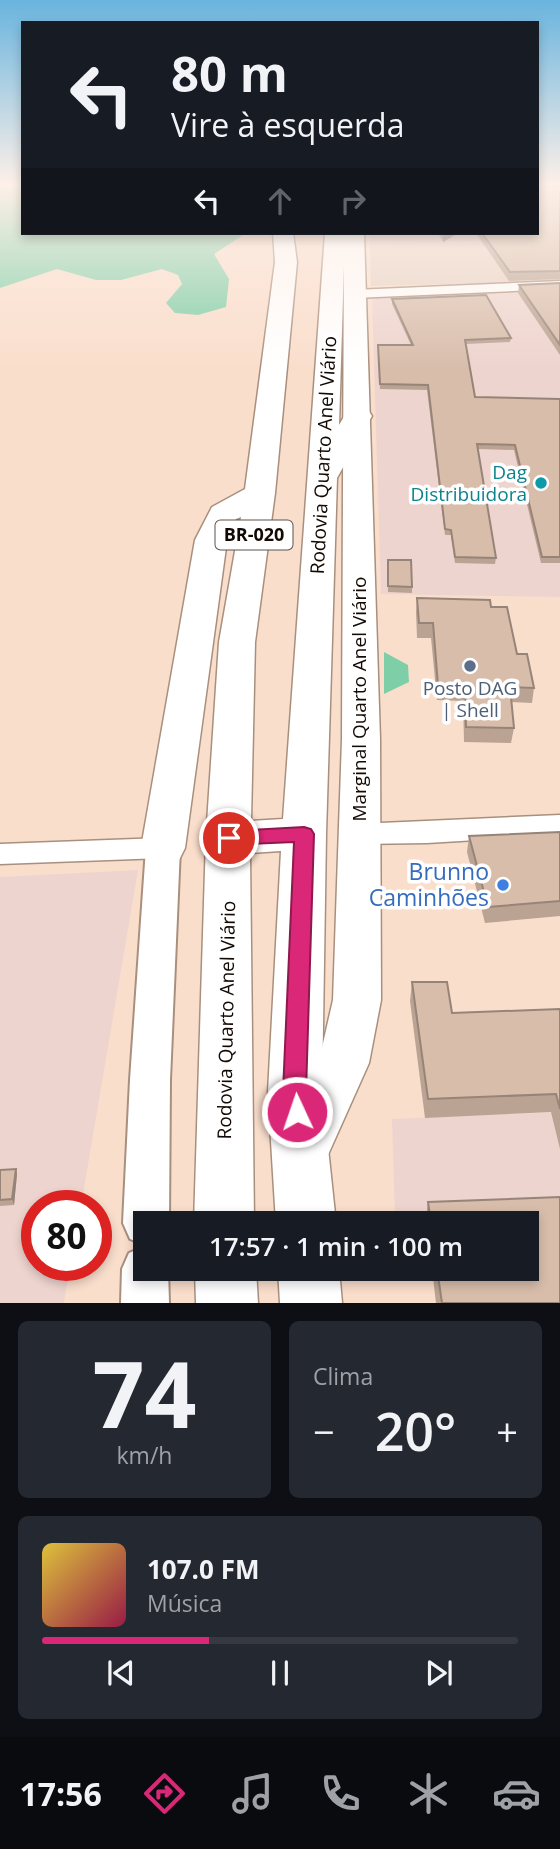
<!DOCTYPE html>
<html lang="pt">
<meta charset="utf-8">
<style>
:root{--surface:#171b24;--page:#242831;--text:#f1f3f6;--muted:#9ea1a6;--line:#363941;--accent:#db2777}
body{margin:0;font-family:"Open Sans",sans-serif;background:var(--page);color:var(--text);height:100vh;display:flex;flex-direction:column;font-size:26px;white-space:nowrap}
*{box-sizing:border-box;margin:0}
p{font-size:23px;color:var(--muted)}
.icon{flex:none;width:38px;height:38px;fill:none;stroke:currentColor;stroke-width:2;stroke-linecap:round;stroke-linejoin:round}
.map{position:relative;height:1303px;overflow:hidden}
.details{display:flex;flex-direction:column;gap:18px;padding:18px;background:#0d0f14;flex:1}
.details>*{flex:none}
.guide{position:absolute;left:21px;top:21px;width:518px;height:214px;border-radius:0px;box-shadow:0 4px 10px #0003;background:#171b24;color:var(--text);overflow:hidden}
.speed{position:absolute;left:21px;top:1190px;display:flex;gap:14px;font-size:35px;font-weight:700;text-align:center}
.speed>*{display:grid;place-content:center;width:91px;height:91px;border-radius:50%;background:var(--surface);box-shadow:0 4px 10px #0003;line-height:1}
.speed .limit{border:10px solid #d22;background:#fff;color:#111}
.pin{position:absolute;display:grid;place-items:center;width:60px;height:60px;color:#fff;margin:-30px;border:4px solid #fff;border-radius:50%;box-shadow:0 2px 7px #0007}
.me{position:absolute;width:77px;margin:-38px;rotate:357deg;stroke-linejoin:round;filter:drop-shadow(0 0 5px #0008)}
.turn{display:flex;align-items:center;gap:24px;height:147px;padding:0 35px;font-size:32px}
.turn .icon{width:91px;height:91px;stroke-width:2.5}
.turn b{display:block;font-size:49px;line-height:60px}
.lanes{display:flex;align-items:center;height:66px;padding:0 35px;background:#0003;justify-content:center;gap:35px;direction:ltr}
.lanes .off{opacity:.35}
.big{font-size:52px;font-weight:600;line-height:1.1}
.details .tile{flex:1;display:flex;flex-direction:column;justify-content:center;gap:10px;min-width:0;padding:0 24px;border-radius:10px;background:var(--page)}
.details .dial{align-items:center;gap:0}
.dial b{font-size:91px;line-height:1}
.song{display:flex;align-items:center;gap:21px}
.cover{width:84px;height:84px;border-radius:10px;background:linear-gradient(135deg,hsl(50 70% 55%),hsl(340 70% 35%))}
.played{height:7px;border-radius:4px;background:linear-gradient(90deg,var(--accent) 35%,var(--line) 35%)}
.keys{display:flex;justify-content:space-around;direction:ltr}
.heat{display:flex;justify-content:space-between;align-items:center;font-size:38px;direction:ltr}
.details .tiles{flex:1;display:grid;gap:18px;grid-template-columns:1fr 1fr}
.tile:last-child{grid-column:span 2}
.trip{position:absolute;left:133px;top:1211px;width:406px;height:70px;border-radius:0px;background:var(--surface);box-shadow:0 4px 10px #0003;font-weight:600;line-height:70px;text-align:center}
.tabs{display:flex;height:112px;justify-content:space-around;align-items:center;background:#090b0e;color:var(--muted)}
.tabs .icon{width:49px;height:49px}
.tabs .on{color:var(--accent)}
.tabs b{font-size:32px;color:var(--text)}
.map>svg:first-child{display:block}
.industrial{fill:#eed4cf}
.education{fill:#e7d2c4}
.green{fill:#7ecfa8}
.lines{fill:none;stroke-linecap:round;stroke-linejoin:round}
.minor-casing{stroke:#a98f7e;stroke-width:3}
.tertiary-casing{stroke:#a98f7e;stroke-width:4}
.primary-casing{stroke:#a98f7e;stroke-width:3}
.trunk-casing{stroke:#a98f7e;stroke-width:3}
.minor{fill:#fff;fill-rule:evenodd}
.tertiary{fill:#fff;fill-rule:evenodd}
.primary{fill:#fff;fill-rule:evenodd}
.trunk{fill:#fff;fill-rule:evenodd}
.wall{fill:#baa393}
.shaded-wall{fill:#978478}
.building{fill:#d8bdab;stroke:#978478;stroke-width:2}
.route{fill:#db2777;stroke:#8e194d;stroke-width:2}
.culture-dot{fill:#0f9aa8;stroke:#fff;stroke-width:2.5}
.service-dot{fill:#5c6f8a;stroke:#fff;stroke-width:2.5}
.shop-dot{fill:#3f7fe0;stroke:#fff;stroke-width:2.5}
.labels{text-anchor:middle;stroke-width:7;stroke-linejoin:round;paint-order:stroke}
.shield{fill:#fff;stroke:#59534f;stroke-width:2}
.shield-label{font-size:18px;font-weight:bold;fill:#120904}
.street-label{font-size:19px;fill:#120904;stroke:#fff}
.culture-label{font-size:19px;fill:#0d838f;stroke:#fff;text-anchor:end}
.service-label{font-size:19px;fill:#4e5e75;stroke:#fff}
.near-shop-label{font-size:23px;fill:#366cbe;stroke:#fff;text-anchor:end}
</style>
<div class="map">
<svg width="560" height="1303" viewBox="0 0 560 1303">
<rect width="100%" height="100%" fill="#fadecc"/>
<g class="industrial">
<path d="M370,233H537L560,240L370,247Z"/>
<path d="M560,291V597L381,594L372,300L377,298Z"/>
<path d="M138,870L81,1206H37V1265H70L64,1303H0V877Z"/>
<path d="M560,1112V1214L395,1221L392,1119Z"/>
</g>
<path class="education" d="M560,240V281L371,286L370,247Z"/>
<g class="green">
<path d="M4,186H23V233H246L214,254L229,279L226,307L198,315L175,313L166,303L182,284L178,275L162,269L121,280H96L57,269L0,288V188Z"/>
<path d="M384,652L408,665L409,682L384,694Z"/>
</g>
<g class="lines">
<g class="minor-casing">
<g id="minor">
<path d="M560,281V289L354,298L347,294L354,290Z"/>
<path d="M560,815V835L427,843L358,844L348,841L344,834L348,827L358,824Z"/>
<path d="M163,838L173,841L177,848L173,855L163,858L0,864V844Z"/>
</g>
</g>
<g class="tertiary-casing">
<g id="tertiary">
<path d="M163,835L175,839L180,848L170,1080L169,1223H145V1245L130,1239L123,1223L130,1080L146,848L151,839Z"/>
<path d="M145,1246V1269H168L169,1303H121L122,1269L129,1253Z"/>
</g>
</g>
<g class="primary-casing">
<path id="primary" d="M344,233H364L380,739L381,1000L369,1063L323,1166L304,1173L285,1166L277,1148L319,1061L333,1000L342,739Z"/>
</g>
<g class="trunk-casing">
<g id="trunk">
<path d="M273,233H293L297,262L275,493L255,642L251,821L283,819L325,233H345L339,425L348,410L358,408L368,410L372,416L337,478L326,834L322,1092L336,1223H276L268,1092L281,851L250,853L254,1223H194L206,838L219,642L241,517L236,519L227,540L185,848L179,860L163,865L147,860L141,848L195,540L212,507L245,489L275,262Z"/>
<path d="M195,1269H256L258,1303H196Z"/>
<path d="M278,1269H339L342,1303H280Z"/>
</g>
</g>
<use href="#minor" class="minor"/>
<use href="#tertiary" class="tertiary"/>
<use href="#primary" class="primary"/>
<use href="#trunk" class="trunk"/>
</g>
<g class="wall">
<path d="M560,186V279L509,281L476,233H537Z"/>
<path d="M438,233H458L443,242Z"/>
<path d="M560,283V355L518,293L519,285Z"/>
<path d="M392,299L511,338L510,342L465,344L475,397L560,399V563H541L514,450L478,449L496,558L495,564L455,563L451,535H445L427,390L380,389L378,349L411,345L392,304Z"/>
<path d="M388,560L412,587V593L388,592Z"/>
<path d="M417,598L491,607L534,688L532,703L511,702L514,728L511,743L464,742L463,701L437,700L431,638H417L416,612Z"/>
<path d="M560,832V916L485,923L467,852L469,836Z"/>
<path d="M412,982L452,1013L560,1009V1149L551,1112L425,1118L410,1001Z"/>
<path d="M0,1170L17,1174L14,1205L0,1206Z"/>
<path d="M560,1197V1303H436L432,1269H527V1223H425L428,1202Z"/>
</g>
<g class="shaded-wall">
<path d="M446,233H458L443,242V235Z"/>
<path d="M16,1169L17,1174L14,1205L12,1199Z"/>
</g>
<g class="building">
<path d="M537,186H560V271L510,272L482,233H537Z"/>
<path d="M560,283V345L519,285Z"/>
<path d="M486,295L511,338L465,340L475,397L560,399V557H542L515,445L477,444L496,558L455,557L451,530L445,529L428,385L380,384L378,345H413L392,299Z"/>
<path d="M388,560H411L412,587L388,586Z"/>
<path d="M417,598L490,600L491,607H507L517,654H527L534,688L510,687L514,728L466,727L465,686L438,685L433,623H419Z"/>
<path d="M560,832V901L488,907L469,836Z"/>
<path d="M412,982H447L452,1013L560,1009V1109L556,1094L428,1099Z"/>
<path d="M16,1169L12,1199L0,1200V1170Z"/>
<path d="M560,1197V1303H442L437,1269H527V1223H431L428,1202Z"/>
</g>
<linearGradient id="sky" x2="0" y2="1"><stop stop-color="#69b4de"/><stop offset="0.5" stop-color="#fdf0e8"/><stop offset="1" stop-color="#fdf0e8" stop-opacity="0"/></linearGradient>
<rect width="560" height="369" fill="url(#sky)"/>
<path class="route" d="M304,827L311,829L314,834L306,1092L309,1112L305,1120L297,1123L288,1120L283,1092L294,842L229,845L222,843L219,838L222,833L229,831Z"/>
<circle class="culture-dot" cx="541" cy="483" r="7"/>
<circle class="service-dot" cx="470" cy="666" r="7"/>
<circle class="shop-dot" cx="503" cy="885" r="7"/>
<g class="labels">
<rect class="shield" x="215.5" y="520.5" width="77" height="29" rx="5"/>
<g class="shield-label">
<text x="254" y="541">BR-020</text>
</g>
<g class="street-label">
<text transform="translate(323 455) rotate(-87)" y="7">Rodovia Quarto Anel Viário</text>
<text transform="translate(359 699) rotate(-90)" y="7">Marginal Quarto Anel Viário</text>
<text transform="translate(226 1020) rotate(-89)" y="7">Rodovia Quarto Anel Viário</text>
</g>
<g class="culture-label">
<text x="527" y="479">Dag<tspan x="527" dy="22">Distribuidora</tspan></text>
</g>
<g class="service-label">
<text x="470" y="695">Posto DAG<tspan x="470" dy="22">| Shell</tspan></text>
</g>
<g class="near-shop-label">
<text x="489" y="880">Brunno<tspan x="489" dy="26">Caminhões</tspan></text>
</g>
</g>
</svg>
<div class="speed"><div class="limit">80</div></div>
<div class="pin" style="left:229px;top:838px;background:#d93025"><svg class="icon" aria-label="arrive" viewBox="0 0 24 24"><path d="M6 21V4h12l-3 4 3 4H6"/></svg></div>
<svg class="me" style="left:297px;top:1112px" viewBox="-20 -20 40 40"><circle r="17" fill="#db2777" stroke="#fff" stroke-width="3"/><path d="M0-11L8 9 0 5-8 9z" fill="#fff"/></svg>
<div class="trip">17:57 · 1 min · 100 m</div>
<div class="guide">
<div class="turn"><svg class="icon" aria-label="left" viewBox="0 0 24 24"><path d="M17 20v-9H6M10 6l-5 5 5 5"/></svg><div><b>80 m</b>Vire à esquerda</div></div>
<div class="lanes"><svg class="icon" aria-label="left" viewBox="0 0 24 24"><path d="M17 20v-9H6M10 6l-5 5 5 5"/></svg><svg class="icon off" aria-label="ahead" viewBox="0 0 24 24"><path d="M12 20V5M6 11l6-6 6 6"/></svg><svg class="icon off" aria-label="right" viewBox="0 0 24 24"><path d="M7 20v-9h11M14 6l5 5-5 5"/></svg></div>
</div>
</div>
<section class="details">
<div class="tiles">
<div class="tile dial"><b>74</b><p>km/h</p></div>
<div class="tile"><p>Clima</p>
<div class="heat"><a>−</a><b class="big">20°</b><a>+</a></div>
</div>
<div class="tile">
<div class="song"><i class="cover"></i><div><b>107.0 FM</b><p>Música</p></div></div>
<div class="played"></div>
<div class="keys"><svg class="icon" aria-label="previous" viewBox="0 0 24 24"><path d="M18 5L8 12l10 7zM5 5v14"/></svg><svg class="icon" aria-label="pause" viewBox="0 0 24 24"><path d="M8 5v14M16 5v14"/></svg><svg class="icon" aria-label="next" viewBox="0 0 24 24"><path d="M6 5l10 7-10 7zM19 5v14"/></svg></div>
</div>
</div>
</section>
<nav class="tabs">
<b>17:56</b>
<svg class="icon on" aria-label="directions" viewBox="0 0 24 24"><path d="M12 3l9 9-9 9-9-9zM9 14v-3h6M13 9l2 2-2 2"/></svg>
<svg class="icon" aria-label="music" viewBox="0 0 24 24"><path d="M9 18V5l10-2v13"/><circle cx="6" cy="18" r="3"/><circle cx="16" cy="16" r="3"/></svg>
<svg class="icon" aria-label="phone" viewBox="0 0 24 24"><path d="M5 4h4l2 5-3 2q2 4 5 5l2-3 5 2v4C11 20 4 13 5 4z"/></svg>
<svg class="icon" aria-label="climate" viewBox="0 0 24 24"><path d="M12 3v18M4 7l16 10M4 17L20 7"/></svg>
<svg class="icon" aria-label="car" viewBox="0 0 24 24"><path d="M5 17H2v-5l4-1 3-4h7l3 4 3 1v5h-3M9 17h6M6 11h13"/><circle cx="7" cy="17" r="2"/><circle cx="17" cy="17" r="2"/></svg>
</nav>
